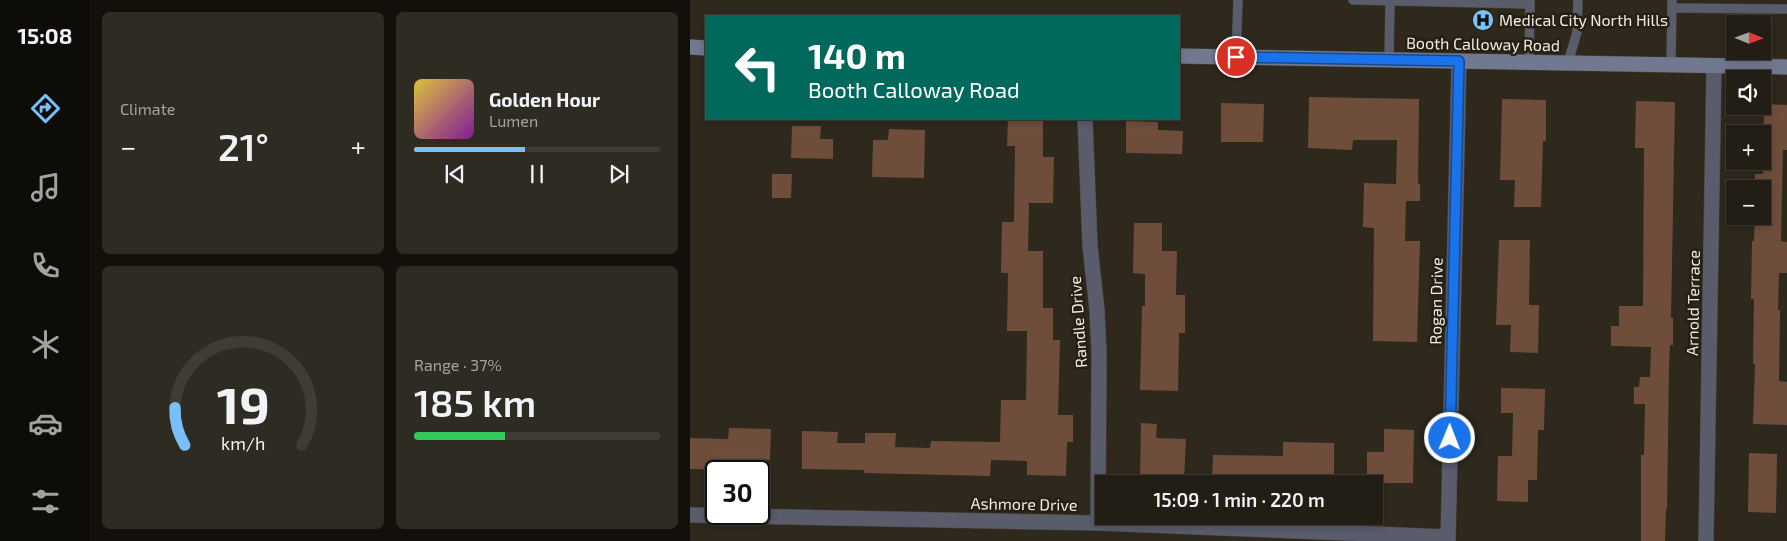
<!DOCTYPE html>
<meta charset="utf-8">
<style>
:root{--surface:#221e16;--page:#2e2b23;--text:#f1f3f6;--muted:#a2a2a1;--line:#3f3c35;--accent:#79bff8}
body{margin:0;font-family:"Exo 2",sans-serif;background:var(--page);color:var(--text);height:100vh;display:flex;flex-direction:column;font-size:19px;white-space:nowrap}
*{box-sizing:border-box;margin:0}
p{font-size:16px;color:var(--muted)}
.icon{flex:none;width:28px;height:28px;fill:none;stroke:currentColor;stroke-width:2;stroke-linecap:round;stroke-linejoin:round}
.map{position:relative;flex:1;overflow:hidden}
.drawer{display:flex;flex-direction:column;gap:12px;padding:12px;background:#13100c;width:600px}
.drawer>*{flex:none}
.banner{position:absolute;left:15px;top:15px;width:475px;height:105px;border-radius:0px;box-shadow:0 2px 8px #0003,0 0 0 1px var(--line);background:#00695c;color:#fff;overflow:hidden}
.needle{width:32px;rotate:91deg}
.controls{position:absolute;left:1036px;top:15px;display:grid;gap:10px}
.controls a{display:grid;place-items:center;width:45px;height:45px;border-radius:0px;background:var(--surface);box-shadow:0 2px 8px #0003,0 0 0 1px var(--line);font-size:25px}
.speed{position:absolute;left:15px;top:460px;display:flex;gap:10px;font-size:25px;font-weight:700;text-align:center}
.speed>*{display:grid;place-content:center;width:65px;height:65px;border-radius:50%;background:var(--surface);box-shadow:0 2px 8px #0003,0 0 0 1px var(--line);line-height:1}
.speed .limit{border:2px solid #111;border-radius:8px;background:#fff;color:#111}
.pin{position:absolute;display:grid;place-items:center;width:42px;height:42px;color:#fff;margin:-21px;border:2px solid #fff;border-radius:50%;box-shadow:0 1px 5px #0007}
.me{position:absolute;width:55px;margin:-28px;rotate:1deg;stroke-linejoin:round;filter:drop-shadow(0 0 4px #0008)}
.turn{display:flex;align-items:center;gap:18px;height:105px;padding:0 20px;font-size:22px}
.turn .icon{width:65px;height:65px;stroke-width:2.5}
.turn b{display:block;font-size:35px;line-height:42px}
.big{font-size:38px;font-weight:600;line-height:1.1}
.drawer .widget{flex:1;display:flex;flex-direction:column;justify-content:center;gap:8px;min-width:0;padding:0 18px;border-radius:8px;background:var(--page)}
.drawer .dial{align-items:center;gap:0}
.dial svg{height:130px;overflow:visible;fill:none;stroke:var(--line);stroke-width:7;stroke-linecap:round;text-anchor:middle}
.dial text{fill:var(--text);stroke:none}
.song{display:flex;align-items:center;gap:15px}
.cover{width:60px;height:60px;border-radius:8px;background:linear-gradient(135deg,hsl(50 70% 55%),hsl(290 70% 35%))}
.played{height:5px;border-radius:2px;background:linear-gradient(90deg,var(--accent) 45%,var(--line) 45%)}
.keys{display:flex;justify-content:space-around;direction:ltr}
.heat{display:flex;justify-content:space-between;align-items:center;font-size:28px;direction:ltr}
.charge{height:8px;border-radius:4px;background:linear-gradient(90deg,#34c759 37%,var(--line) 0)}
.drawer .tiles{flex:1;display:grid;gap:12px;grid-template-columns:repeat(2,1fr)}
.trip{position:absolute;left:405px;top:475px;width:288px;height:50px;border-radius:0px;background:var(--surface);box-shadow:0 2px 8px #0003,0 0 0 1px var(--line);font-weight:600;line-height:50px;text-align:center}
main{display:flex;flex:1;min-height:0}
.menu{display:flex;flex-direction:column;width:90px;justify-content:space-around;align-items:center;background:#0e0c09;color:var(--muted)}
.menu .icon{width:35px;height:35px}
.menu .current{color:var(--accent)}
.menu b{font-size:22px;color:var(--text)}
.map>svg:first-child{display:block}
.building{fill:#6e4e3b}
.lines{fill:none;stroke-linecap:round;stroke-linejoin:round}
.lane-casing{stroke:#494339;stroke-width:10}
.street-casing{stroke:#494339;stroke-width:16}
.secondary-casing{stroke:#494339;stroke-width:16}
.lane{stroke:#585c6b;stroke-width:9}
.street{stroke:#585c6b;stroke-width:15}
.secondary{stroke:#72788f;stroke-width:15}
.route-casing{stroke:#114b97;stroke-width:12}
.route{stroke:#1a73e8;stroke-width:9}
.labels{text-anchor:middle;stroke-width:5;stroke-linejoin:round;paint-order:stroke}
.poi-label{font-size:16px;fill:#f0ece5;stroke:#251f14;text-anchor:start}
.street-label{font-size:16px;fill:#f0ece5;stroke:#251f14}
</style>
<main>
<nav class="menu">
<b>15:08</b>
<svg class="icon current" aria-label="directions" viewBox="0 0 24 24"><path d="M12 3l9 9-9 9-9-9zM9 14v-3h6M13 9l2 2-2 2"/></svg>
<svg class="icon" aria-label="music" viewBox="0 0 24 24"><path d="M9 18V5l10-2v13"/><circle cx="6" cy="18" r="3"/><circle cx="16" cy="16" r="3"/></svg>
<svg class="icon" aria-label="phone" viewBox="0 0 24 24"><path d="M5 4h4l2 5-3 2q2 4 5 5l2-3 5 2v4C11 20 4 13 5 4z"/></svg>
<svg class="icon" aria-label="climate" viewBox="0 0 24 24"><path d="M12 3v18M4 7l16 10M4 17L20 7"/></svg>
<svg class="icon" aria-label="car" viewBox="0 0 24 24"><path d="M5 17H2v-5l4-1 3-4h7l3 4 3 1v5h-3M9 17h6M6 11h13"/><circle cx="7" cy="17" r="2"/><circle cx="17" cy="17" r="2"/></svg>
<svg class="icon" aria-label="filters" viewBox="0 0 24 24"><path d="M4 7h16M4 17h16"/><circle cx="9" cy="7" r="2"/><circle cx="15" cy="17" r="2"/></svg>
</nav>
<section class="drawer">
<div class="tiles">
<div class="widget"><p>Climate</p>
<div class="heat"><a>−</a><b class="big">21°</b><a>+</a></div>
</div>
<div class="widget">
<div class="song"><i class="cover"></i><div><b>Golden Hour</b><p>Lumen</p></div></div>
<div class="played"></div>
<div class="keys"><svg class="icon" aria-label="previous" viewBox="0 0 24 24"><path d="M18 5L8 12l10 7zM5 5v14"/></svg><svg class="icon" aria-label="pause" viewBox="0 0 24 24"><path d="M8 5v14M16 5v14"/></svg><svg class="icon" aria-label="next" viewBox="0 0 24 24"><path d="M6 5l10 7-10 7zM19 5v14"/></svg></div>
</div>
<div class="widget dial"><svg viewBox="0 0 100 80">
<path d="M14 69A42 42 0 1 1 86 69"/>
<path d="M14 69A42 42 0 0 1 8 46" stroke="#79bff8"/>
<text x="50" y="56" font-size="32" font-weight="700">19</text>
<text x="50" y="72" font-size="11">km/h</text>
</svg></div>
<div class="widget"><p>Range · 37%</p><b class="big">185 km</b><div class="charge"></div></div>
</div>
</section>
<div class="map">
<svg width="1097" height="541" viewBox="0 0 1097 541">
<rect width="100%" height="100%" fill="#2e281d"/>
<g class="building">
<path d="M619,97L729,99L728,184H730V201H716L715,241H730L727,342L683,341L684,228L673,227L674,183L706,184L707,140H663L662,150L618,148Z"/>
<path d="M812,99L856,100V141H853L851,207H824L825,180H810Z"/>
<path d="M946,101L985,102L981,318H983V345H980L979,367L977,509H976L975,541H951V455H954L955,404H944V387H949L950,377H960L961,347L921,346V326H929V306H953L954,148H945Z"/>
<path d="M531,103L574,104L573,142H531Z"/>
<path d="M1074,104L1097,105V150H1093L1091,241L1097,242V273H1089L1088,310H1090L1089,381L1097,382V425L1063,424L1065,364H1063L1064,299H1061L1062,241H1064L1065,216H1072V189H1065V174H1073Z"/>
<path d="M318,119H353V157H364L363,203H339L338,251H353V308H363V340H370L368,415H383V442H377L376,476L337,475V461L301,460L300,476L174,473V470L112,469V431L148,432L147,443H175V433H206L205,447L240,448L241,441L310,442L311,400H336L337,331H317L318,273H311L312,222H324L325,146H317Z"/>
<path d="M436,121L468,122V130L493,131L492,154L436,153Z"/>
<path d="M102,126H131L130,139H143V159L101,158Z"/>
<path d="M199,129L235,130L234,178L182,177L183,140H198Z"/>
<path d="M82,174H102L101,198H82Z"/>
<path d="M444,223H472V251H487L486,295H495V333H489L488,391L450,390L452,306H455V274L443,273Z"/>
<path d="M809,240H840L839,305H849L848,353L820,352L821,325H806Z"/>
<path d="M811,388L855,389L854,430H848L847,480H838V502L807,501L808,456H822L823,413H811Z"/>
<path d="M451,423L467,424L466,438L496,439L494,481L450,480Z"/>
<path d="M39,428L81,429L80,460L62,459V471L0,469V438L38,439Z"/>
<path d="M694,429L724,430L723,483H677V452H694Z"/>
<path d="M593,442L644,443V484L522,481L523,455L593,456Z"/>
<path d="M1059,453L1087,454L1086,513L1058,512Z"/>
</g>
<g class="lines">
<g class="lane-casing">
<g id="lane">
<path d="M663,0L840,4"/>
<path d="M982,8L1097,9"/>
<path d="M546,57L548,0"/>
<path d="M699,60L700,0"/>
<path d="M839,63L840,0"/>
<path d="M878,63L887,32L888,0"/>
<path d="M981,65L982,0"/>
</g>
</g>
<g class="street-casing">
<g id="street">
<path d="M395,119L400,246L407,310L409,353L408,523"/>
<path d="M0,515L408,523L758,537"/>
<path d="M758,541L769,61"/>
<path d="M1016,541L1024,66"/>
</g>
</g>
<g class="secondary-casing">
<g id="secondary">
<path d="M0,47L16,48"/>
<path d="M489,56L1097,67"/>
</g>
</g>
<use href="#lane" class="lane"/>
<use href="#street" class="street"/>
<use href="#secondary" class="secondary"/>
</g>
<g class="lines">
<g class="route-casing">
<path id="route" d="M546,57L769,61L760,438"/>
</g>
<use href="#route" class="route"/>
</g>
<defs>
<g id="hospital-disc" transform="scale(1.125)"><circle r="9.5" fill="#79bff8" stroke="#251f14"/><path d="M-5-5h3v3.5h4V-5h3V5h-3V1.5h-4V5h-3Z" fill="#111"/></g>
</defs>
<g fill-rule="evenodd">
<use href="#hospital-disc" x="793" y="20"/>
</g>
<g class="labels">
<g class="poi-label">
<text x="809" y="26">Medical City North Hills</text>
</g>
<g class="street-label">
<text transform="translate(793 44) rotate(1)" y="6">Booth Calloway Road</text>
<text transform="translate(746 301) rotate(-89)" y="6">Rogan Drive</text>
<text transform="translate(1003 303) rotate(-89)" y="6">Arnold Terrace</text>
<text transform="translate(388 322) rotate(-94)" y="6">Randle Drive</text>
<text transform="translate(334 504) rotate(1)" y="6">Ashmore Drive</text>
</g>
</g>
</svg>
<div class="controls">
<a><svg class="needle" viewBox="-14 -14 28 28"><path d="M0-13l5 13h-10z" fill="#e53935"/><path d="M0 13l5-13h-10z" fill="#a2a2a1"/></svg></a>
<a><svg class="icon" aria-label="sound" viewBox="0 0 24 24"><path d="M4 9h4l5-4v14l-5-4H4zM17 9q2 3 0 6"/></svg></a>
<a>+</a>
<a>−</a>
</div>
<div class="speed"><div class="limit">30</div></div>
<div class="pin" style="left:546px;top:57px;background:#d93025"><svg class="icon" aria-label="arrive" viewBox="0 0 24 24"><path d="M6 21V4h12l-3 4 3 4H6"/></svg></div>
<svg class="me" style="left:760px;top:438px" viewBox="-20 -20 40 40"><circle r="17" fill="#1a73e8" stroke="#fff" stroke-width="3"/><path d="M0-11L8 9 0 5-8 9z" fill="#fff"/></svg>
<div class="trip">15:09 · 1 min · 220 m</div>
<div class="banner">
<div class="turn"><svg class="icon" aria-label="left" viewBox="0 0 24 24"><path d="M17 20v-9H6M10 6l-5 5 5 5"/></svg><div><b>140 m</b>Booth Calloway Road</div></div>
</div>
</div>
</main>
